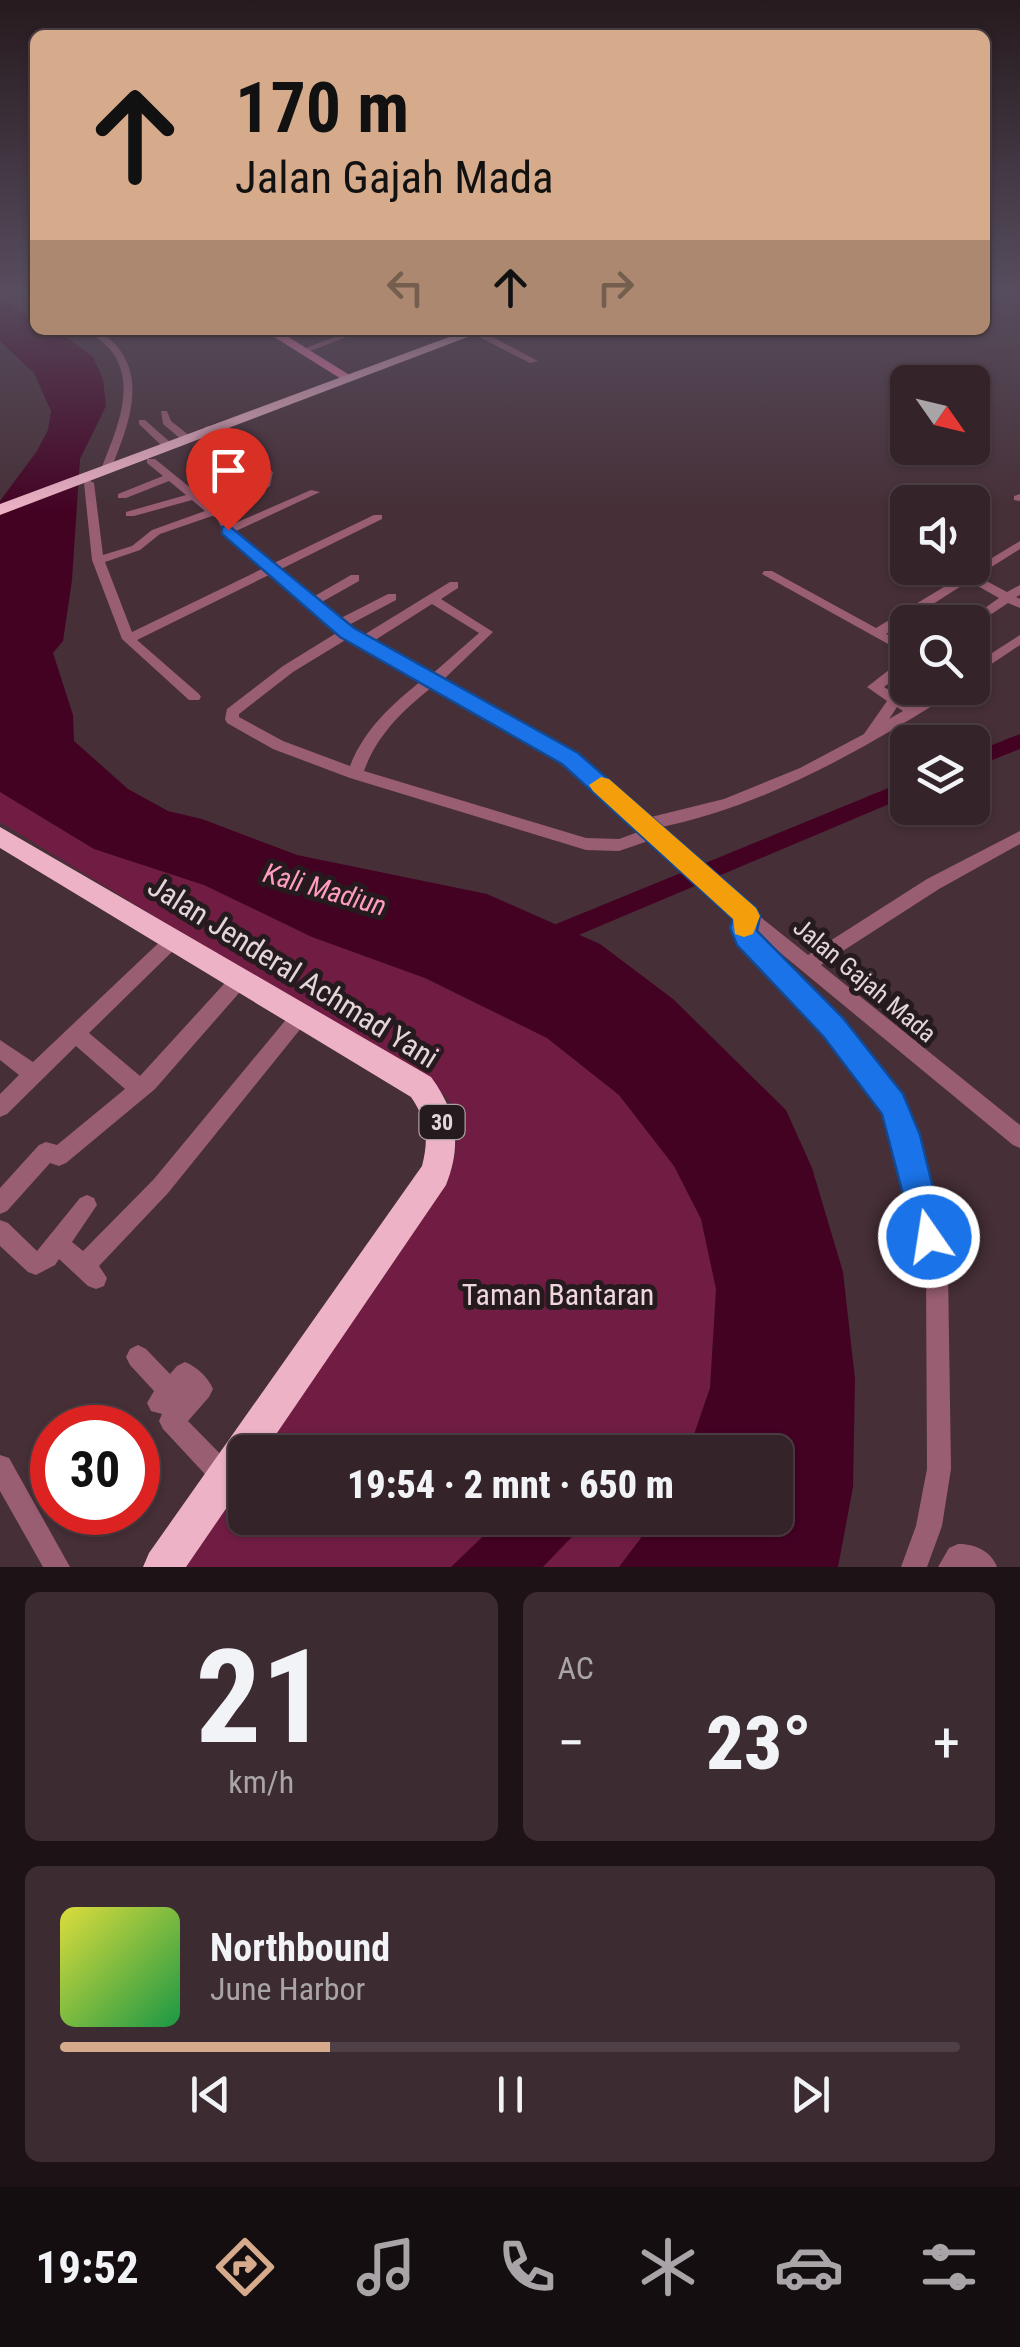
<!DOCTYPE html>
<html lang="id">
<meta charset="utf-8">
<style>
:root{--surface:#342329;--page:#3c2b31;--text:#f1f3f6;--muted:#a9a4a8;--line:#4e4046;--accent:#d6ab8b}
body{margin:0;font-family:"Roboto Condensed",sans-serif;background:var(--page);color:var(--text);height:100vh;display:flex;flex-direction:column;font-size:38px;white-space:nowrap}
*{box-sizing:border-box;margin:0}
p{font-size:32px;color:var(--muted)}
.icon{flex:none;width:55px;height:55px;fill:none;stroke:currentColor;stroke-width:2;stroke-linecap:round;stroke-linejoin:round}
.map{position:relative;height:1567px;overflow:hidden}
.drawer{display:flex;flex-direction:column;gap:25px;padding:25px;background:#1d1317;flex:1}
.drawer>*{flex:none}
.banner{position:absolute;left:30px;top:30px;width:960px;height:305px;border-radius:15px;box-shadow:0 2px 8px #0004,0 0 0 2px var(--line);background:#d6ab8b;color:#111;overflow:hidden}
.needle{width:65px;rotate:124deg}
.fabs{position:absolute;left:890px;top:365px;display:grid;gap:20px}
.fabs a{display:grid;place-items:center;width:100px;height:100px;border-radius:15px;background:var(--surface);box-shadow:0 2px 8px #0004,0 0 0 2px var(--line);font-size:50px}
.speed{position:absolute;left:30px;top:1405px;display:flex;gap:20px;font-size:50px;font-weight:700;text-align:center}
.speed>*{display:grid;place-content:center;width:130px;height:130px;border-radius:50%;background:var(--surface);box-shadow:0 2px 8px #0004,0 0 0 2px var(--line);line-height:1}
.speed .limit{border:15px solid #d22;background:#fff;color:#111}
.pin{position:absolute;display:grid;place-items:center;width:85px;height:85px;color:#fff;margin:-102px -42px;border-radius:50% 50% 50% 0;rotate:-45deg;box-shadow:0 0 10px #0007}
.pin .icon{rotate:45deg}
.me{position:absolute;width:110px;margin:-55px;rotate:347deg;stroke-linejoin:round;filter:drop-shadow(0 0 8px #0008)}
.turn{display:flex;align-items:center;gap:35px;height:210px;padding:0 40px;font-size:45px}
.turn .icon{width:130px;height:130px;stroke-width:2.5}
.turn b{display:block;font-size:70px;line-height:85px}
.lanes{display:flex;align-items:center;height:95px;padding:0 40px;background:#0003;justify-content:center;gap:50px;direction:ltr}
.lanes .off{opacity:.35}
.big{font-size:75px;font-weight:800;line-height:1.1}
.drawer .card{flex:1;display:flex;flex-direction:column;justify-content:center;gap:15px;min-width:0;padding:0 35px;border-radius:15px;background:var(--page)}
.drawer .dial{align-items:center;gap:0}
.dial b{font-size:130px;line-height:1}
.song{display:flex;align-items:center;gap:30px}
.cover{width:120px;height:120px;border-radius:15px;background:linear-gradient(135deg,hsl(60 70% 55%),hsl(140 70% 35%))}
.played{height:10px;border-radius:5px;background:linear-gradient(90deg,var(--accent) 30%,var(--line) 30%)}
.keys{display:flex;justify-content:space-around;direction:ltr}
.heat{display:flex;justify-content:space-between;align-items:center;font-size:55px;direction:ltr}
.drawer .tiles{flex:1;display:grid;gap:25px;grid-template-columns:1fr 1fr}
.card:last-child{grid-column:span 2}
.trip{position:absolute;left:228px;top:1435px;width:565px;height:100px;border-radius:15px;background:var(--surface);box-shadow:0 2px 8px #0004,0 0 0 2px var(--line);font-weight:800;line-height:100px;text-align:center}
.menu{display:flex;height:160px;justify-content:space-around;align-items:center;background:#150e10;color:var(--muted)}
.menu .icon{width:70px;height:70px}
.menu .on{color:var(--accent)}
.menu b{font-size:45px;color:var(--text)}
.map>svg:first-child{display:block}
.green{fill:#711d43}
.water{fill:#440223}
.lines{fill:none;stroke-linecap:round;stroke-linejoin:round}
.river{fill:#440223;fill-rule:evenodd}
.minor{fill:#9a5e73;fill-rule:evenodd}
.major{fill:#fb7faf;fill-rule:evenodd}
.highway{fill:#eeb2c6;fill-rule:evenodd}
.route{fill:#1a73e8;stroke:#114b97;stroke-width:2.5}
.slow{fill:#f59e0b}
.labels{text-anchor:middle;stroke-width:10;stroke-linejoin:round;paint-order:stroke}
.shield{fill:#251b1e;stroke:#ab9da2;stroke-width:2.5}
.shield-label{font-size:22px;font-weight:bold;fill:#e4d5da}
.street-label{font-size:25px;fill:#e4d5da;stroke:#251b1e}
.water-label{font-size:28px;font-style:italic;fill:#ff9cbf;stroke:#251b1e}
.near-street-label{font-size:30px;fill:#e4d5da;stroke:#251b1e}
.near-park-label{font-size:30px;fill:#efd5dd;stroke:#251b1e}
</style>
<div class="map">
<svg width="1020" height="1567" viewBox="0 0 1020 1567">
<rect width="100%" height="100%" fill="#462f37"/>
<g class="green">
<path d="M0,792L94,849L204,885L312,937L425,978L547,1038L619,1095L674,1166L701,1219L716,1289L710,1388L688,1452H260L452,1170L461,1116L441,1091L0,822Z"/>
<path d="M245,1474V1518H656L619,1567H181Z"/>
</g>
<g class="water">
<path d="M0,299L35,319V330H57L93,357L103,379L106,406L80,459L72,580L63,641L53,653L73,715L74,741L128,789L168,811L202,819L297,855L487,894L600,944L673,999L786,1110L812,1168L843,1272L855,1379L853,1487L838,1567H619L656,1518H775V1452H688L710,1388L716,1289L701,1219L674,1166L619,1095L547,1038L425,978L312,937L204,885L94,849L0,792V501L37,451L48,430L51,411L34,373L0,341Z"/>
<path d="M502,1518H590L543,1567H451Z"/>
</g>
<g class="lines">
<g class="river">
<path d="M1020,734V749L972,768V753Z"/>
<path d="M908,780V796L555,945L547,948L539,945L536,938L539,931Z"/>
</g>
<g class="minor">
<path d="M29,293H35V296Z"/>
<path d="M88,330C99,330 107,336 115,344C148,380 127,428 112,467L107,470L102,467C114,435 135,392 116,358C110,346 98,339 88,330Z"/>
<path d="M353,330H365L305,353L298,351Z"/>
<path d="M473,330H479L538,361L530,363L473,334Z"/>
<path d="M522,330H533L538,334L534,337Z"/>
<path d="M161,411H167L171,421L190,436V440H182L163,424Z"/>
<path d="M139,420H145L171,443V447H163L139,424Z"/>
<path d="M209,426L273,472L270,486L226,516L231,525L311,490L320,492L236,531L274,563L374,515H382V519L281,569L313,597L351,575H359V581L320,603L339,619L388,594H396V600L347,626L362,636L450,582H458V588L441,599L493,632L442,681L575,755L647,818L724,799L800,768L864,734L887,701L867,687L903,659L908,658V669L884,687L914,705L942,688H958L956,691C862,750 768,805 658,828L753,911L808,955L927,879L1020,831V844L939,889L821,965L1020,1125V1148L1013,1145L755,932L840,1021L900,1097L915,1135L948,1271L951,1469L942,1526L927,1567H901L916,1526L927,1469L926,1271L895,1135L886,1110L826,1033L740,942L737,937L738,919L651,840L619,851L586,850L350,778L273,749L227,723L225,719L227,709L283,666L338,632L271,574L137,640L199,694L201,697L199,700H189L122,639L92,560L84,483L89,480L94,483L103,555L132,546L152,530L205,511L192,500L134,516H126V512L186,495L169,481L126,498H118V494L163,476L147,463V459H155L219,511L261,483L263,473L205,431V427ZM212,516L216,517L224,532L264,568L132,632L105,562L140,550L160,534ZM432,604L479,633L431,675L372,642ZM347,639L421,681C391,705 364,730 350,766L283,741L239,717V714L293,672ZM432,687L565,763L641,831L619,839L586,838L364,771C377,735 402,711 432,687ZM897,707L903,711L889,719Z"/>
<path d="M1020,494V501L1014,500V496Z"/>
<path d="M1020,541V549L977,576L1007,592L1020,585V595L1016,597L1020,599V608L1008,603L975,625L965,622L999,598L969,581L886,634L908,645V655L762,574L764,571H772L876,628Z"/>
<path d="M1020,635V645L972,677V666Z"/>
<path d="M174,932L180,934L183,939L180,944L89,1033L140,1076L234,973L240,971L246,973L249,979L246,985L155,1089L66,1163L59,1166L50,1163L7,1211L0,1214V1188L39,1145L46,1142L57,1145L125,1089L76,1046L7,1114L0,1117V1094L19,1075L0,1060V1040L33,1062L168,934Z"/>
<path d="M300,1008L306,1010L309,1016L306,1022L168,1193L99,1266L107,1278L104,1286L96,1289L88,1286L59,1259L55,1265L36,1275L28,1272L0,1246V1220L8,1223L37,1251L80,1198L87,1195L94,1198L97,1205L72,1242L83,1251L154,1179L294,1010Z"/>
<path d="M138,1345L146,1349L170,1374L177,1366L185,1362C197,1367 208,1377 213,1389L209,1397L188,1421L234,1468L237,1477L234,1486L225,1489L216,1486L163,1429L159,1421L162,1414L151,1411L147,1403L154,1391L130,1365L126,1357L130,1349Z"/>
<path d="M0,1455L9,1458L70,1567H43L0,1491Z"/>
<path d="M958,1544C975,1544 991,1551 997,1567H938L949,1548Z"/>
</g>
<path class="major" d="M263,330H277L356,379L346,382Z"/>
<g class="highway">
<path d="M468,330H486L0,515V504Z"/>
<path d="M0,827L431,1077C457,1112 462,1145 446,1185L264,1452H245V1481L186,1567H143L149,1553L422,1166C429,1139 427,1120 411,1097L0,848Z"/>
</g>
</g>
<linearGradient id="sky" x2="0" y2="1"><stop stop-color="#261a1e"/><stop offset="0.57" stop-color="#574d5e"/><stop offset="1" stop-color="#574d5e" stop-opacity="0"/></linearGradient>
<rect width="1020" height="512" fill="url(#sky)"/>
<path class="route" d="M228,525L354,628L578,753L756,908L760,916L757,931L843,1018L903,1094L920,1135L945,1237L940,1248L929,1253L917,1248L882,1114L823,1036L737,945L730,928L733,919L562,764L340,637L222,534V527Z"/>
<path class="slow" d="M601,777L609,779L756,908L760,916L753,934L744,937L735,934L733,919L593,791L589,785Z"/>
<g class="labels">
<rect class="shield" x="419.5" y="1105" width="45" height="34" rx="8"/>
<g class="shield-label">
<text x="442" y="1130">30</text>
</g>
<g class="street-label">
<text transform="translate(865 980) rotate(40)" y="9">Jalan Gajah Mada</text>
</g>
<g class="water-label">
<text transform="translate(325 889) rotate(16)" y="10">Kali Madiun</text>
</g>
<g class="near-street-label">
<text transform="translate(293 972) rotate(32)" y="10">Jalan Jenderal Achmad Yani</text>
</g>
<g class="near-park-label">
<text x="558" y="1305">Taman Bantaran</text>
</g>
</g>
</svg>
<div class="fabs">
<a><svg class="needle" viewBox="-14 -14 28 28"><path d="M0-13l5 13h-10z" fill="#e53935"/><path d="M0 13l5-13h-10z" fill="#a9a4a8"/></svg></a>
<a><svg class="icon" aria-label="sound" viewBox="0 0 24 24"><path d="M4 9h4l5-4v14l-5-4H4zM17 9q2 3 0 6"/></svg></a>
<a><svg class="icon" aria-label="search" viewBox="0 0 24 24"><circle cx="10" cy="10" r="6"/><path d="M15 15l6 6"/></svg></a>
<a><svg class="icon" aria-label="layers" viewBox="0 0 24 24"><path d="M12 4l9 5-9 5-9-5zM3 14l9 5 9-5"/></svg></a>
</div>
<div class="speed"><div class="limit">30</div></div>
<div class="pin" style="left:228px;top:530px;background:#d93025"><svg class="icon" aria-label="arrive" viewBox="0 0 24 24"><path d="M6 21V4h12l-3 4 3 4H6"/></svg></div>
<svg class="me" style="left:929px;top:1237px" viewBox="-20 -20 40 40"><circle r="17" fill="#1a73e8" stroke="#fff" stroke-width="3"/><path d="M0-11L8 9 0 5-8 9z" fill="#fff"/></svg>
<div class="trip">19:54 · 2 mnt · 650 m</div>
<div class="banner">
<div class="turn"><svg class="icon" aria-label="ahead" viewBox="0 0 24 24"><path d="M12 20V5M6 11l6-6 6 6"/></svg><div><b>170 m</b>Jalan Gajah Mada</div></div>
<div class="lanes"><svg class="icon off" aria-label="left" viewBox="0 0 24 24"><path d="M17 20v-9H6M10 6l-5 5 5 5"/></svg><svg class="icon" aria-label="ahead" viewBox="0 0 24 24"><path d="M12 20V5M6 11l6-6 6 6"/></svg><svg class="icon off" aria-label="right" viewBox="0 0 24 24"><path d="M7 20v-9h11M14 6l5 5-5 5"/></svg></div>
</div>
</div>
<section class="drawer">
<div class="tiles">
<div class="card dial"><b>21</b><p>km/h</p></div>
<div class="card"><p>AC</p>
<div class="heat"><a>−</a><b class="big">23°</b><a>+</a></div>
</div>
<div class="card">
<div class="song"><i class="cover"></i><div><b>Northbound</b><p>June Harbor</p></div></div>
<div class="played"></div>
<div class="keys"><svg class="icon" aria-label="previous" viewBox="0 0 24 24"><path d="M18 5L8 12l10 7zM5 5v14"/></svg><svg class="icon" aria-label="pause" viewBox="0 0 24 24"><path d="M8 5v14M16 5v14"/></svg><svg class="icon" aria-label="next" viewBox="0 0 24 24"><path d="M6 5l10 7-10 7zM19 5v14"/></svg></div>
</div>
</div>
</section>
<nav class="menu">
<b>19:52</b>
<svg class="icon on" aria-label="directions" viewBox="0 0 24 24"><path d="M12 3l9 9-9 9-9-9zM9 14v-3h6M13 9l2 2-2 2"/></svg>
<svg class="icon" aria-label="music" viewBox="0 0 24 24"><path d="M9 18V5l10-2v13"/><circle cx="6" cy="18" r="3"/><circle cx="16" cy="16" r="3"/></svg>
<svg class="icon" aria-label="phone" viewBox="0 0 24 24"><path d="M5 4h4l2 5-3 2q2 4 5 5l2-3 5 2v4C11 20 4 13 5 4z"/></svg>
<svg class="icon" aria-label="climate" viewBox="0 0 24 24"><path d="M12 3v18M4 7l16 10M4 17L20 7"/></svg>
<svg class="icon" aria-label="car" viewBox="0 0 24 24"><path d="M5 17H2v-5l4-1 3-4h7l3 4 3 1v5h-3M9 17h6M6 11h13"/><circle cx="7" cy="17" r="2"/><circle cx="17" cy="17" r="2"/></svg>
<svg class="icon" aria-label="filters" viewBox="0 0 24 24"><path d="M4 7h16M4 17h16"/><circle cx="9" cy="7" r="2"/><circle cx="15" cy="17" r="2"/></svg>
</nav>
